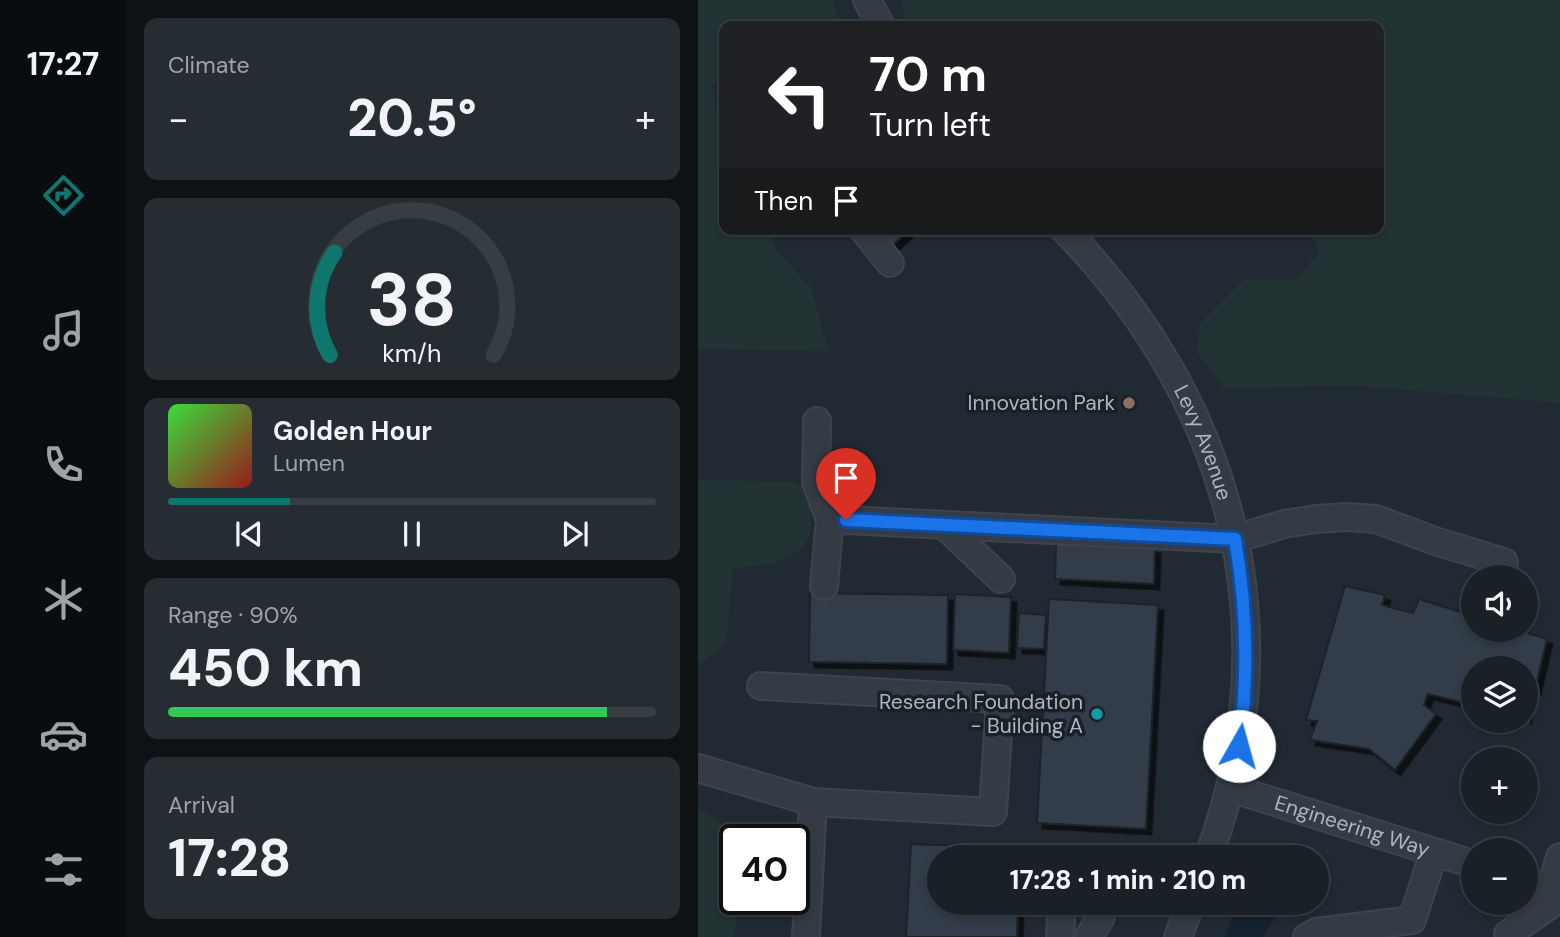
<!DOCTYPE html>
<meta charset="utf-8">
<style>
:root{--surface:#192026;--page:#262d32;--text:#f1f3f6;--muted:#9fa3a7;--line:#373e43;--accent:#0f766e}
body{margin:0;font-family:"DM Sans",sans-serif;background:var(--page);color:var(--text);height:100vh;display:flex;flex-direction:column;font-size:26px;white-space:nowrap}
*{box-sizing:border-box;margin:0}
p{font-size:23px;color:var(--muted)}
.icon{flex:none;width:38px;height:38px;fill:none;stroke:currentColor;stroke-width:2;stroke-linecap:round;stroke-linejoin:round}
.map{position:relative;flex:1;overflow:hidden}
.side{display:flex;flex-direction:column;gap:18px;padding:18px;background:#0e1215;width:572px}
.side>*{flex:none}
.banner{position:absolute;left:21px;top:21px;width:665px;height:214px;border-radius:14px;box-shadow:0 4px 10px #0003,0 0 0 2px var(--line);background:#202124;color:#fff;overflow:hidden}
.tools{position:absolute;left:763px;top:565px;display:grid;gap:14px}
.tools a{display:grid;place-items:center;width:77px;height:77px;border-radius:50%;background:var(--surface);box-shadow:0 4px 10px #0003,0 0 0 2px var(--line);font-size:35px}
.speed{position:absolute;left:21px;top:824px;display:flex;gap:14px;font-size:35px;font-weight:700;text-align:center}
.speed>*{display:grid;place-content:center;width:91px;height:91px;border-radius:50%;background:var(--surface);box-shadow:0 4px 10px #0003,0 0 0 2px var(--line);line-height:1}
.speed .limit{border:4px solid #111;border-radius:10px;background:#fff;color:#111}
.pin{position:absolute;display:grid;place-items:center;width:60px;height:60px;color:#fff;margin:-72px -30px;border-radius:50% 50% 50% 0;rotate:-45deg;box-shadow:0 0 7px #0007}
.pin .icon{rotate:45deg}
.me{position:absolute;width:77px;margin:-38px;rotate:7deg;stroke-linejoin:round;filter:drop-shadow(0 0 5px #0008)}
.turn{display:flex;align-items:center;gap:24px;height:147px;padding:0 35px;font-size:32px}
.turn .icon{width:91px;height:91px;stroke-width:2.5}
.turn b{display:block;font-size:49px;line-height:60px}
.then{display:flex;align-items:center;height:66px;padding:0 35px;background:#0003;gap:14px;font-size:26px}
.big{font-size:52px;font-weight:800;line-height:1.1}
.side .tile{flex:1;display:flex;flex-direction:column;justify-content:center;gap:10px;min-width:0;padding:0 24px;border-radius:14px;background:var(--page)}
.side .dial{align-items:center;gap:0}
.dial svg{height:182px;overflow:visible;fill:none;stroke:var(--line);stroke-width:7;stroke-linecap:round;text-anchor:middle}
.dial text{fill:var(--text);stroke:none}
.song{display:flex;align-items:center;gap:21px}
.cover{width:84px;height:84px;border-radius:10px;background:linear-gradient(135deg,hsl(120 70% 55%),hsl(0 70% 35%))}
.played{height:7px;border-radius:4px;background:linear-gradient(90deg,var(--accent) 25%,var(--line) 25%)}
.keys{display:flex;justify-content:space-around;direction:ltr}
.heat{display:flex;justify-content:space-between;align-items:center;font-size:38px;direction:ltr}
.charge{height:10px;border-radius:5px;background:linear-gradient(90deg,#34c759 90%,var(--line) 0)}
.trip{position:absolute;left:229px;top:845px;width:402px;height:70px;border-radius:35px;background:var(--surface);box-shadow:0 4px 10px #0003,0 0 0 2px var(--line);font-weight:800;line-height:70px;text-align:center}
main{display:flex;flex:1;min-height:0}
.menu{display:flex;flex-direction:column;width:126px;justify-content:space-around;align-items:center;background:#0a0d0f;color:var(--muted)}
.menu .icon{width:49px;height:49px}
.menu .selected{color:var(--accent)}
.menu b{font-size:32px;color:var(--text)}
.map>svg:first-child{display:block}
.green{fill:#233334}
.water{fill:#16222f}
.building{fill:#333e49;stroke:#1c222a;stroke-width:2;filter:url(#shadow)}
.lines{fill:none;stroke-linecap:round;stroke-linejoin:round}
.minor-casing{stroke:#3e444d;stroke-width:30}
.minor{stroke:#343b44;stroke-width:26}
.route-casing{stroke:#114b97;stroke-width:18}
.route{stroke:#1a73e8;stroke-width:12}
.education-dot{fill:#8d6e63;stroke:#1a2028;stroke-width:2.5}
.culture-dot{fill:#0f9aa8;stroke:#1a2028;stroke-width:2.5}
.labels{text-anchor:middle;stroke-width:7;stroke-linejoin:round;paint-order:stroke}
.poi-label{font-size:21px;fill:#aeb6c1;stroke:#1a2028;text-anchor:end}
.street-label{font-size:21px;fill:#aeb6c1;stroke:#1a2028}
</style>
<main>
<nav class="menu">
<b>17:27</b>
<svg class="icon selected" aria-label="directions" viewBox="0 0 24 24"><path d="M12 3l9 9-9 9-9-9zM9 14v-3h6M13 9l2 2-2 2"/></svg>
<svg class="icon" aria-label="music" viewBox="0 0 24 24"><path d="M9 18V5l10-2v13"/><circle cx="6" cy="18" r="3"/><circle cx="16" cy="16" r="3"/></svg>
<svg class="icon" aria-label="phone" viewBox="0 0 24 24"><path d="M5 4h4l2 5-3 2q2 4 5 5l2-3 5 2v4C11 20 4 13 5 4z"/></svg>
<svg class="icon" aria-label="climate" viewBox="0 0 24 24"><path d="M12 3v18M4 7l16 10M4 17L20 7"/></svg>
<svg class="icon" aria-label="car" viewBox="0 0 24 24"><path d="M5 17H2v-5l4-1 3-4h7l3 4 3 1v5h-3M9 17h6M6 11h13"/><circle cx="7" cy="17" r="2"/><circle cx="17" cy="17" r="2"/></svg>
<svg class="icon" aria-label="filters" viewBox="0 0 24 24"><path d="M4 7h16M4 17h16"/><circle cx="9" cy="7" r="2"/><circle cx="15" cy="17" r="2"/></svg>
</nav>
<section class="side">
<div class="tile"><p>Climate</p>
<div class="heat"><a>−</a><b class="big">20.5°</b><a>+</a></div>
</div>
<div class="tile dial"><svg viewBox="0 0 100 80">
<path d="M14 69A42 42 0 1 1 86 69"/>
<path d="M14 69A42 42 0 0 1 16 24" stroke="#0f766e"/>
<text x="50" y="56" font-size="32" font-weight="700">38</text>
<text x="50" y="72" font-size="11">km/h</text>
</svg></div>
<div class="tile">
<div class="song"><i class="cover"></i><div><b>Golden Hour</b><p>Lumen</p></div></div>
<div class="played"></div>
<div class="keys"><svg class="icon" aria-label="previous" viewBox="0 0 24 24"><path d="M18 5L8 12l10 7zM5 5v14"/></svg><svg class="icon" aria-label="pause" viewBox="0 0 24 24"><path d="M8 5v14M16 5v14"/></svg><svg class="icon" aria-label="next" viewBox="0 0 24 24"><path d="M6 5l10 7-10 7zM19 5v14"/></svg></div>
</div>
<div class="tile"><p>Range · 90%</p><b class="big">450 km</b><div class="charge"></div></div>
<div class="tile"><p>Arrival</p><b class="big">17:28</b></div>
</section>
<div class="map">
<svg width="862" height="937" viewBox="0 0 862 937">
<defs>
<filter id="shadow"><feDropShadow dx="5.5" dy="5.5" stdDeviation="0" flood-color="#0009"/></filter>
</defs>
<rect width="100%" height="100%" fill="#212a33"/>
<g class="green">
<path d="M0,0H134L143,26H26V75L14,85L26,150V229H72L77,249L114,289L130,351L0,349Z"/>
<path d="M203,0H862V403L662,386L526,387L499,353L502,324L546,280L598,279L622,252L609,229H681V26H210Z"/>
<path d="M0,480L98,482L111,494C111,505 115,523 112,533C102,565 62,565 35,568L28,643L5,662H0Z"/>
<path d="M0,809C47,836 37,851 37,900H42L36,937H0Z"/>
</g>
<path class="water" d="M539,903H586L565,937H527Z"/>
<g class="building">
<path d="M180,229H212L194,246Z"/>
<path d="M358,543L457,548L456,584L357,579Z"/>
<path d="M647,586L687,595L684,605L715,613L721,599L775,616V630H820L849,639L837,689H828V719V668H775V705L730,694L726,705L738,714L697,770L671,749L612,740L619,721L608,720Z"/>
<path d="M112,593L250,595L249,664L111,662Z"/>
<path d="M257,594L313,597L311,653L255,650Z"/>
<path d="M351,599L460,605L448,829L339,823Z"/>
<path d="M321,613L348,615L346,649L319,648Z"/>
<path d="M213,844L323,848L322,858H242V903H320L319,937H208Z"/>
</g>
<g class="lines">
<g class="minor-casing">
<g id="minor">
<path d="M169,0L183,26"/>
<path d="M165,229L192,263"/>
<path id="s1" d="M366,229C534,402 595,628 510,858"/>
<path d="M119,421L118,482L134,525"/>
<path d="M246,525L303,579"/>
<path d="M126,586L131,529L137,522L147,520L537,539L586,524L618,519L648,517L678,519L737,541L806,562"/>
<path d="M0,768L115,802L295,812L302,699L63,686"/>
<path id="s2" d="M532,788L775,864"/>
<path d="M828,881L862,892"/>
<path d="M853,889L862,857"/>
<path d="M810,934L862,898"/>
<path d="M108,937L115,802"/>
<path d="M362,937L364,903"/>
<path d="M391,937L403,917L404,903"/>
<path d="M480,937L493,903"/>
<path d="M609,937L618,932L714,920L736,852"/>
</g>
</g>
<use href="#minor" class="minor"/>
</g>
<g class="lines">
<g class="route-casing">
<path id="route" d="M148,520L537,539C549,609 551,676 541,746"/>
</g>
<use href="#route" class="route"/>
</g>
<circle class="education-dot" cx="431" cy="403" r="7"/>
<circle class="culture-dot" cx="399" cy="714" r="7"/>
<g class="labels">
<g class="poi-label">
<text x="417" y="410">Innovation Park</text>
<text x="385" y="709">Research Foundation<tspan x="385" dy="24">- Building A</tspan></text>
</g>
<g class="street-label">
<text dy="7" stroke="none"><textPath href="#s1" startOffset="257">Levy Avenue</textPath></text>
<text dy="7" stroke="none"><textPath href="#s2" startOffset="128">Engineering Way</textPath></text>
</g>
</g>
</svg>
<div class="tools">
<a><svg class="icon" aria-label="sound" viewBox="0 0 24 24"><path d="M4 9h4l5-4v14l-5-4H4zM17 9q2 3 0 6"/></svg></a>
<a><svg class="icon" aria-label="layers" viewBox="0 0 24 24"><path d="M12 4l9 5-9 5-9-5zM3 14l9 5 9-5"/></svg></a>
<a>+</a>
<a>−</a>
</div>
<div class="speed"><div class="limit">40</div></div>
<div class="pin" style="left:148px;top:520px;background:#d93025"><svg class="icon" aria-label="arrive" viewBox="0 0 24 24"><path d="M6 21V4h12l-3 4 3 4H6"/></svg></div>
<svg class="me" style="left:541px;top:746px" viewBox="-20 -20 40 40"><circle r="19" fill="#fff"/><path d="M0-13L10 11 0 6-10 11z" fill="#1a73e8"/></svg>
<div class="trip">17:28 · 1 min · 210 m</div>
<div class="banner">
<div class="turn"><svg class="icon" aria-label="left" viewBox="0 0 24 24"><path d="M17 20v-9H6M10 6l-5 5 5 5"/></svg><div><b>70 m</b>Turn left</div></div>
<div class="then">Then<svg class="icon" aria-label="arrive" viewBox="0 0 24 24"><path d="M6 21V4h12l-3 4 3 4H6"/></svg></div>
</div>
</div>
</main>
